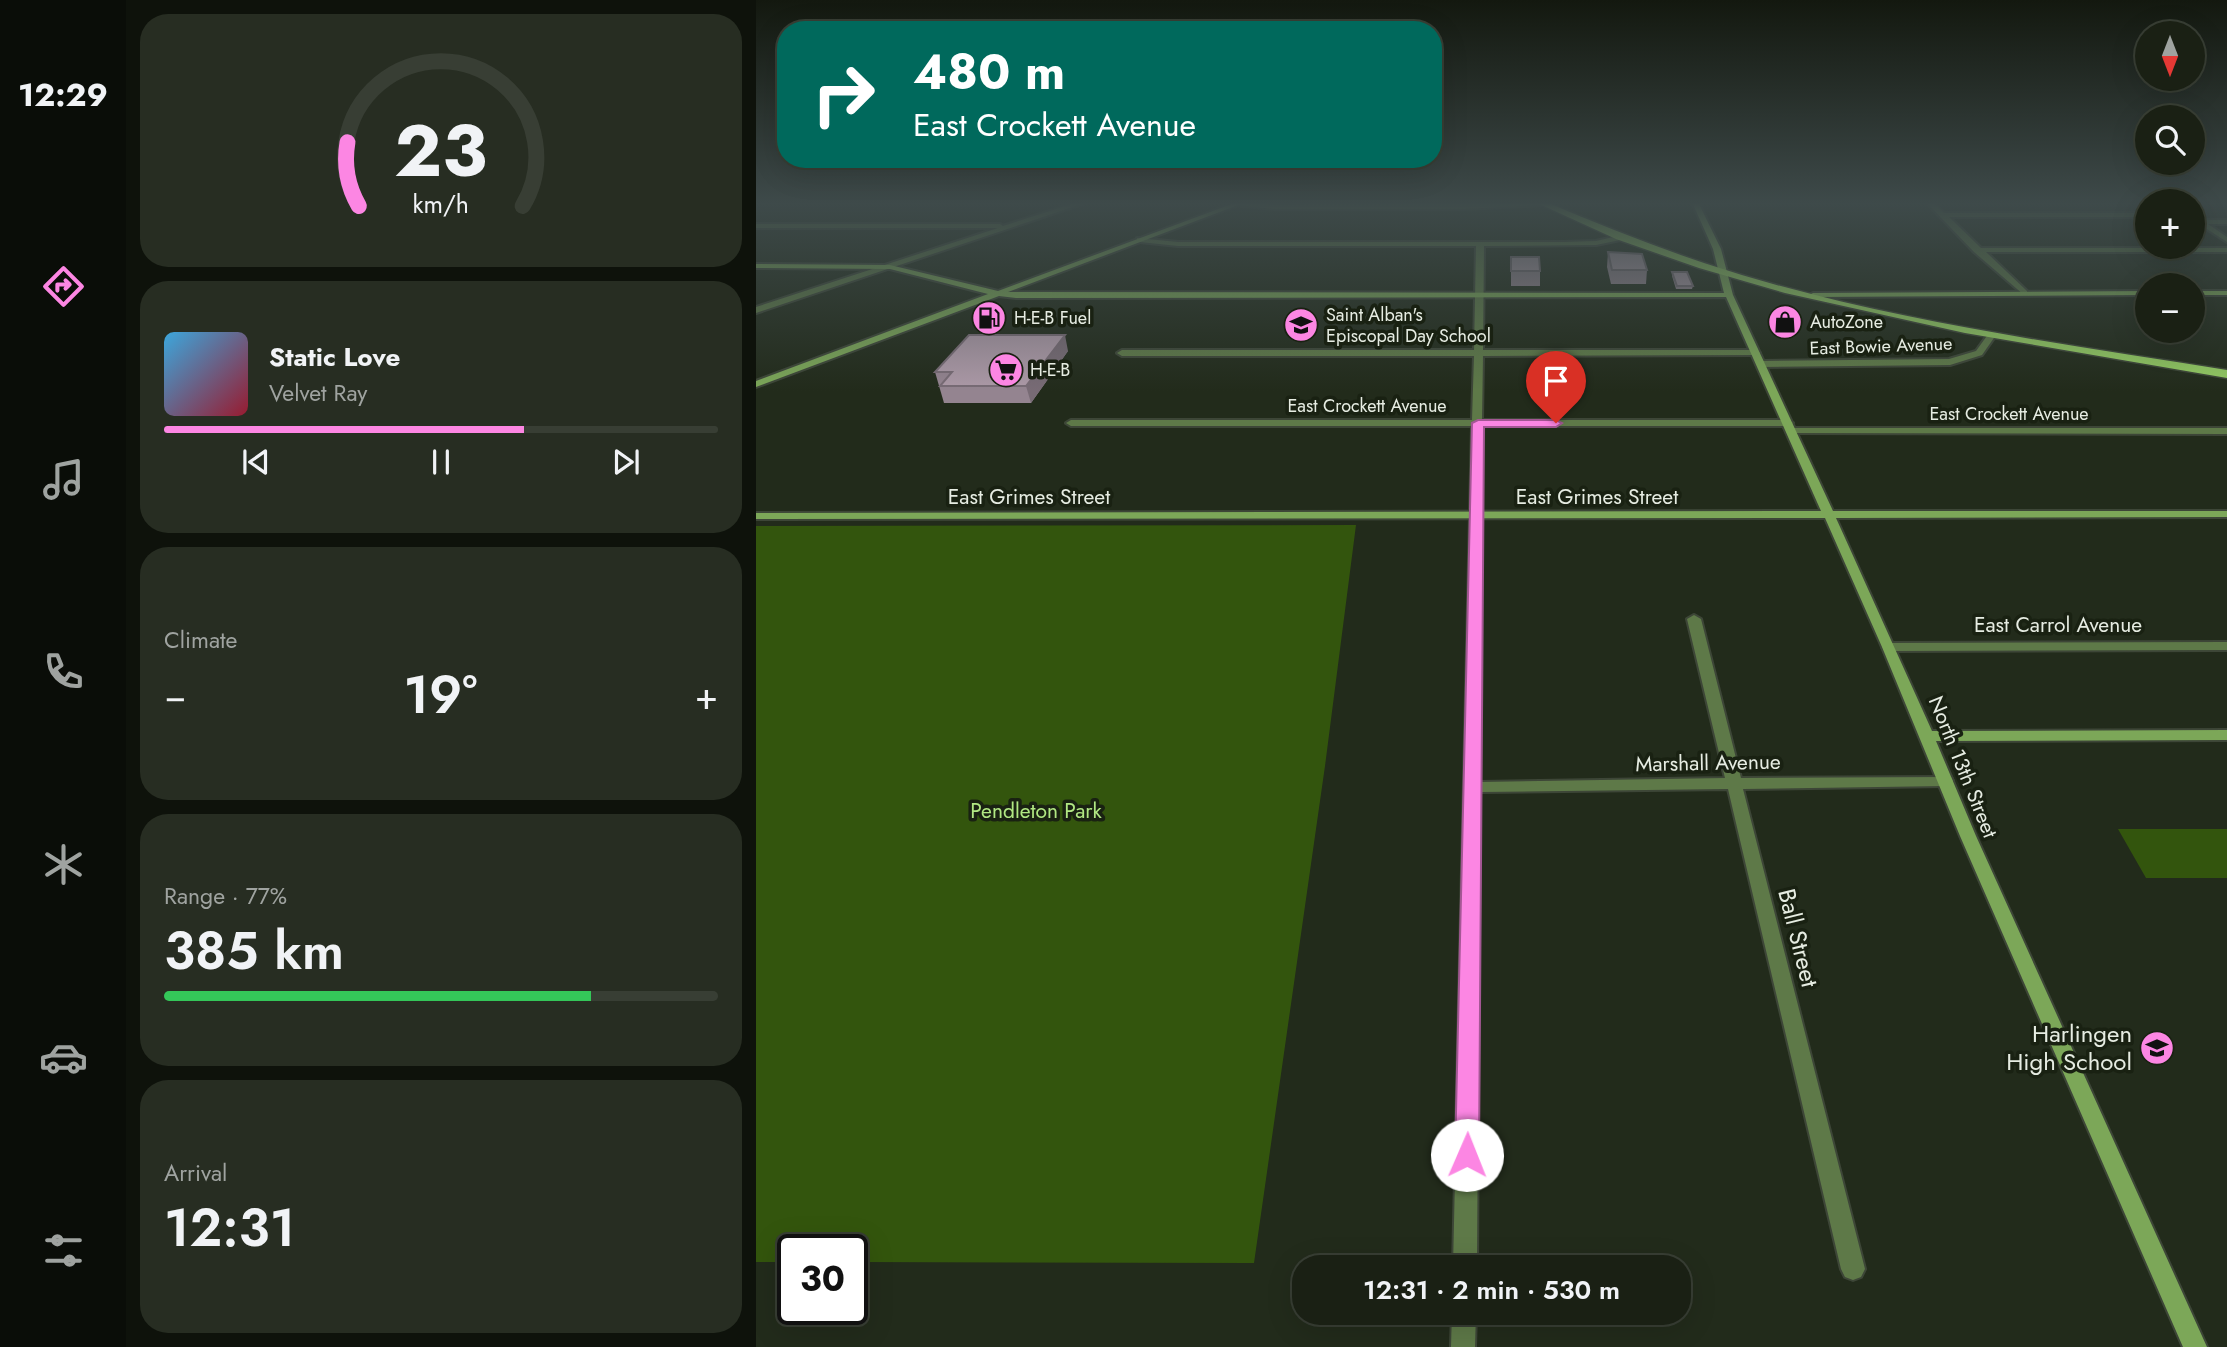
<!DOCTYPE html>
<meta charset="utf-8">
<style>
:root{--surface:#1a2014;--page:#272d22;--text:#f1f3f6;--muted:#9fa3a0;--line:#383e34;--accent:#fc86e3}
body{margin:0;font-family:Jost,sans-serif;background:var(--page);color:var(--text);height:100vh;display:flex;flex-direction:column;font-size:26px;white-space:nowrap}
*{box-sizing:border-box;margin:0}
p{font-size:23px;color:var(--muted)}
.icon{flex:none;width:38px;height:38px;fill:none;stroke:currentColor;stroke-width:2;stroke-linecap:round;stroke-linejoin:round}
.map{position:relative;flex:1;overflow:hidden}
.sheet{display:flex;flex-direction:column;gap:14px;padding:14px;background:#0e120b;width:630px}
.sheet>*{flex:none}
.hud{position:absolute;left:21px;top:21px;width:665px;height:147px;border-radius:28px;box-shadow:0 7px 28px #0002,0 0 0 2px var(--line);background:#00695c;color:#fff;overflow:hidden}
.needle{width:46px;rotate:180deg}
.tools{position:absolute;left:1379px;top:21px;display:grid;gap:14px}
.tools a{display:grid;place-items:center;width:70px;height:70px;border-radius:50%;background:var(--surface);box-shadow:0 7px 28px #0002,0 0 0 2px var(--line);font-size:35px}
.speed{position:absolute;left:21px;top:1234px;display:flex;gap:14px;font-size:35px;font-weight:700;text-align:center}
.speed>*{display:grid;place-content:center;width:91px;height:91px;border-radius:50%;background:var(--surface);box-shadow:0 7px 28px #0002,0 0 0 2px var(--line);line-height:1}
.speed .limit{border:4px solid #111;border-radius:10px;background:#fff;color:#111}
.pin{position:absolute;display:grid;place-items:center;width:60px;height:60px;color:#fff;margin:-72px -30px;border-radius:50% 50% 50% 0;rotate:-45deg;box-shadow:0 0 7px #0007}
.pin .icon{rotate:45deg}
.me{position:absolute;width:77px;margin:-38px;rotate:1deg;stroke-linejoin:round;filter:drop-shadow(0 0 5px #0008)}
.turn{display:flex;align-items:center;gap:24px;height:147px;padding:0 21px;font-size:32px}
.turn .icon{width:91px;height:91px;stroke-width:2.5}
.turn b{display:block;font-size:49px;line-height:60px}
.big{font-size:52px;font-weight:600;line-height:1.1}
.sheet .card{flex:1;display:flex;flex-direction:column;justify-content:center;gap:10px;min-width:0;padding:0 24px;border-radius:28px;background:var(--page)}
.sheet .dial{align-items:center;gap:0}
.dial svg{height:182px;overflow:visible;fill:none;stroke:var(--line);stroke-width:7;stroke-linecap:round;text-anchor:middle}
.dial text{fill:var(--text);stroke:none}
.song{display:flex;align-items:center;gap:21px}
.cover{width:84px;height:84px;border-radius:10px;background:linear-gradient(135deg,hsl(200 70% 55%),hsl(350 70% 35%))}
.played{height:7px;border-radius:4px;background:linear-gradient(90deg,var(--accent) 65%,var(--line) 65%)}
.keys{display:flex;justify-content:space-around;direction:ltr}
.heat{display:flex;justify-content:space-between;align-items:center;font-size:38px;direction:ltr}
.charge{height:10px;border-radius:5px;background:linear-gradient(90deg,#34c759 77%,var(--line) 0)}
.trip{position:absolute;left:536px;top:1255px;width:399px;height:70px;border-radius:28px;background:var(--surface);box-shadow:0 7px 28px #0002,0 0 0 2px var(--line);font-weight:600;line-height:70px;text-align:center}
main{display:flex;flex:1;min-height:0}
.tabs{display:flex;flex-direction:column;width:126px;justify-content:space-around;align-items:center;background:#0a0d08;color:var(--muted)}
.tabs .icon{width:49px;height:49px}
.tabs .active{color:var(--accent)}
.tabs b{font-size:32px;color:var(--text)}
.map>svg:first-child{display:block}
.green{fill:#33550d}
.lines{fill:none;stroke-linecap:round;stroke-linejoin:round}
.street-casing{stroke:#3d4637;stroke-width:4}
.secondary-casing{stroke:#3d4637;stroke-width:4}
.primary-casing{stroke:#3d4637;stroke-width:3}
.street{fill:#5e7948;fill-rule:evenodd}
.secondary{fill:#7ca758;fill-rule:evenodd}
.primary{fill:#93ca62;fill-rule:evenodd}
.wall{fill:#948490}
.shaded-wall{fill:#786b75}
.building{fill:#ac99a7;stroke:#786b75;stroke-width:2}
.route{fill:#fc86e3;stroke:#a45794;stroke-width:2}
.labels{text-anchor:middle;stroke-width:7;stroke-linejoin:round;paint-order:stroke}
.far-poi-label{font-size:18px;fill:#e6ece2;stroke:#192112;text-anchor:start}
.far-street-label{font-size:18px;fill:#e6ece2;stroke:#192112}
.street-label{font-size:21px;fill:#e6ece2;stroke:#192112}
.park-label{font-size:21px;fill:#b1e883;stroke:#192112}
.near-street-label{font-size:24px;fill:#e6ece2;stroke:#192112}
.near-poi-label{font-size:24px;fill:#e6ece2;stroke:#192112;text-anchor:end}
</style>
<main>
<nav class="tabs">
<b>12:29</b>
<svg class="icon active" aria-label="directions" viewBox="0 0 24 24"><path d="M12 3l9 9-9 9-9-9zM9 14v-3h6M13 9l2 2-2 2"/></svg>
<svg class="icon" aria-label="music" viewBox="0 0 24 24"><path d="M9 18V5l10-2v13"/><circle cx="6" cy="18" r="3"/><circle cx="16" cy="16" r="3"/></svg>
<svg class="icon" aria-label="phone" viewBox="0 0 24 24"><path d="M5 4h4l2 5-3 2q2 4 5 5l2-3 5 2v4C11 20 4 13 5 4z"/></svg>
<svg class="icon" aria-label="climate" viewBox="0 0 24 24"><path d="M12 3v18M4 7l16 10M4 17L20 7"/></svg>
<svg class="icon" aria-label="car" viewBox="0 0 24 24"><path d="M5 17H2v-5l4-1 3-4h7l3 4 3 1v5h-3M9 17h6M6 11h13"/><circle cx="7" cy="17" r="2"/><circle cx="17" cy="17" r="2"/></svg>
<svg class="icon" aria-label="filters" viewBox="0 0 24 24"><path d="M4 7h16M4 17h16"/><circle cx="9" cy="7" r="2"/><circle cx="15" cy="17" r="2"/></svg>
</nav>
<section class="sheet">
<div class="card dial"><svg viewBox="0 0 100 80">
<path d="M14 69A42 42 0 1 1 86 69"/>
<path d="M14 69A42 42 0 0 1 9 41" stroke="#fc86e3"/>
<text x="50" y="56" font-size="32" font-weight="700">23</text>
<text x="50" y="72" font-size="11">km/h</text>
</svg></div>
<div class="card">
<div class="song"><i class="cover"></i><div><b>Static Love</b><p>Velvet Ray</p></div></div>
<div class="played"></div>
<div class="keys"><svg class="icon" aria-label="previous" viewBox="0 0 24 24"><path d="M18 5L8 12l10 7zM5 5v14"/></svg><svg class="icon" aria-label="pause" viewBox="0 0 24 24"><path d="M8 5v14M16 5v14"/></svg><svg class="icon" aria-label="next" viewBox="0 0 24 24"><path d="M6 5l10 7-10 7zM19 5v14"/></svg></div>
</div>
<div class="card"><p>Climate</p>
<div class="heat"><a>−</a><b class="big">19°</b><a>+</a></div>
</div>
<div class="card"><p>Range · 77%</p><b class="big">385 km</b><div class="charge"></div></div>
<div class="card"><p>Arrival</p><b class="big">12:31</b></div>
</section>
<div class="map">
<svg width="1471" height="1347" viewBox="0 0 1471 1347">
<rect width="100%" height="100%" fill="#222b1b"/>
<g class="green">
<path d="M600,525L569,766L498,1263L96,1262V1250H37V1262H0V526Z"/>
<path d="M1362,829H1471V878H1390Z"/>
</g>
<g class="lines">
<g class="street-casing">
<g id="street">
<path d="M322,202H332L0,313V307L242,228H0V224H244L247,226Z"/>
<path d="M481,202L519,205L788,203L785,205L708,209H519L479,205Z"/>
<path d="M1170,202H1177L1188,213H1391V217H1193L1225,248H1471V252H1230L1271,291V295H1268L1218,252Z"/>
<path d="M1437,215L1446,220H1471V224H1452L1471,237V242L1437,220Z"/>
<path d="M866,235H869V239L840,245L728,246L727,350H999L1004,353L1002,355L727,356L726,420H1032L1037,423L1032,426H726L724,782L969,778L931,619L938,615L945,619L985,778L1195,777L1197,781L1195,785L1189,786L987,789L1109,1269L1105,1277L1097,1280L1089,1277L1085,1269L972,789L724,792L721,1267H697L716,426H315L310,423L315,420H716L718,356H366L361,353L366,350H718L720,246H422L384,242H381V238L422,242H808L840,241Z"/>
<path d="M1233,333L1240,335L1226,355L1194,365L1005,367L1000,364L1005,361L1193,359L1220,351Z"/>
<path d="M1035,428H1471V434L1031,433L1030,431Z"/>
<path d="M1471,642V650L1133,651L1126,647L1133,643Z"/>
<path d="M696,1312H720L719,1347H695Z"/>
</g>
</g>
<g class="secondary-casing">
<g id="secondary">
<path d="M481,202H490L252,292L968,293L957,249L936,202H942L965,249L977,295L1077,511H1471V517L1080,518L1176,731L1471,730V740L1180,741L1220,836L1451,1347H1427L1204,836L1126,647L1069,518L0,519V513L1065,511L970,297L260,298L243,296L0,387V381L232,294L134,269L0,268V264L134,265L242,291Z"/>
<path d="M1391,291V295L1057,297L1053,295L1057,293Z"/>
<rect x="1437" y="291" width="34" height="4"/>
</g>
</g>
<g class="primary-casing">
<path id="primary" d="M779,202H790C842,224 894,245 948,263C1117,319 1296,342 1471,370V378L1209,333L1029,293L943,268L860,239Z"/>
</g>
<use href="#street" class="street"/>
<use href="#secondary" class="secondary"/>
<use href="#primary" class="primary"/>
</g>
<g class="wall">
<path d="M852,252L891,270L890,284H855L851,267Z"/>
<path d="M755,257L784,271V286H755Z"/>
<path d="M916,272L937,286L936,289H920L916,276Z"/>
<path d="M312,351L275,403H188L179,372Z"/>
</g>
<path class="shaded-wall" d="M309,335L312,351L275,403L270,386Z"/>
<g class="building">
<path d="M852,252L886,254L891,270H856Z"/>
<path d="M755,257H783L784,271H755Z"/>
<path d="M916,272H931L937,286H921Z"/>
<path d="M213,335H309L270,386H184L196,372H179Z"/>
</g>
<linearGradient id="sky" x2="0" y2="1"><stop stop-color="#13180f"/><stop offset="0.52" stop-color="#3e4a4a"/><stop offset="1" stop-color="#3e4a4a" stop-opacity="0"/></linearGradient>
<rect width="1471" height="391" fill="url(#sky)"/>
<path class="route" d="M722,420H800L806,423L800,427H728L723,1155L719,1163L711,1166L702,1163L699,1155L716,423Z"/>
<defs>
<g id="fuel-disc" transform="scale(1.75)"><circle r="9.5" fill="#fc86e3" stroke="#192112"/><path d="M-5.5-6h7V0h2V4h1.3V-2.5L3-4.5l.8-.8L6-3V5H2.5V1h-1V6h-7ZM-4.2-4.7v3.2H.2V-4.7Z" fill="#111"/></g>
<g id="shop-disc" transform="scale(1.75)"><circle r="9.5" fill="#fc86e3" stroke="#192112"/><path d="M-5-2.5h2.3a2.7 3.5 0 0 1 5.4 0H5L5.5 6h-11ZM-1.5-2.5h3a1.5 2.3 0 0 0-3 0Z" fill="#111"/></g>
<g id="school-disc" transform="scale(1.75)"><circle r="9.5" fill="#fc86e3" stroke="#192112"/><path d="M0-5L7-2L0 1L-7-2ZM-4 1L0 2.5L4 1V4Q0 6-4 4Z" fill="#111"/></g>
<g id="supermarket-disc" transform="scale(1.75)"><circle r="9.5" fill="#fc86e3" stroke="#192112"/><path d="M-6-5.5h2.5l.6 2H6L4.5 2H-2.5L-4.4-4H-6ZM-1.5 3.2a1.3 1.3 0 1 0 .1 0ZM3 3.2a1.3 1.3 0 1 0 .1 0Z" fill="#111"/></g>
</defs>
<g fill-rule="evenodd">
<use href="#fuel-disc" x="233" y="318"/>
<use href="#shop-disc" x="1029" y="322"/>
<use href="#school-disc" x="545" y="325"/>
<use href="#supermarket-disc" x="250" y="370"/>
<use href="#school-disc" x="1401" y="1048"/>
</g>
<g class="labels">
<g class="far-poi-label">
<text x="570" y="321">Saint Alban's<tspan x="570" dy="21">Episcopal Day School</tspan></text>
<text x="258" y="324">H-E-B Fuel</text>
<text x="1054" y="328">AutoZone</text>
<text x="274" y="376">H-E-B</text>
</g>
<g class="far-street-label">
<text transform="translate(1125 346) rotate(-2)" y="6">East Bowie Avenue</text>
<text x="611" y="412">East Crockett Avenue</text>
<text x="1253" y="420">East Crockett Avenue</text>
</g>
<g class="street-label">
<text x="273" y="504">East Grimes Street</text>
<text x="841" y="504">East Grimes Street</text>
<text x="1302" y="632">East Carrol Avenue</text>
<text transform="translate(952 763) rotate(-1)" y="7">Marshall Avenue</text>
<text transform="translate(1207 767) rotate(68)" y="7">North 13th Street</text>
</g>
<g class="park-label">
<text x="280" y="818">Pendleton Park</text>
</g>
<g class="near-street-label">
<text transform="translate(1042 938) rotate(76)" y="8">Ball Street</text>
</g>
<g class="near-poi-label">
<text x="1376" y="1042">Harlingen<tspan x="1376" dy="28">High School</tspan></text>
</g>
</g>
</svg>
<div class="tools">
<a><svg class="needle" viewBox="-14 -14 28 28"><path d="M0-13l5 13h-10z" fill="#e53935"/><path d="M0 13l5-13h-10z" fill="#9fa3a0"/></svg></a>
<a><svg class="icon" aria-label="search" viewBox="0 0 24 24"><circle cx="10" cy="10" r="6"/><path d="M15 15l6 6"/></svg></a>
<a>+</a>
<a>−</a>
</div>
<div class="speed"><div class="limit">30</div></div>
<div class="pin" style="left:800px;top:423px;background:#d93025"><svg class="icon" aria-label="arrive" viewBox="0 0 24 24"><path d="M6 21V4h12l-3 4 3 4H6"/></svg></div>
<svg class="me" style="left:711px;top:1155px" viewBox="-20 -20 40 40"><circle r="19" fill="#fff"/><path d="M0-13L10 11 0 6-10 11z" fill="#fc86e3"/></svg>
<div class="trip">12:31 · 2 min · 530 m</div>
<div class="hud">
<div class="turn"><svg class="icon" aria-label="right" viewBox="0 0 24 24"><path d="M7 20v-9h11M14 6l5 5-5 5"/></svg><div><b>480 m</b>East Crockett Avenue</div></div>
</div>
</div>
</main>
